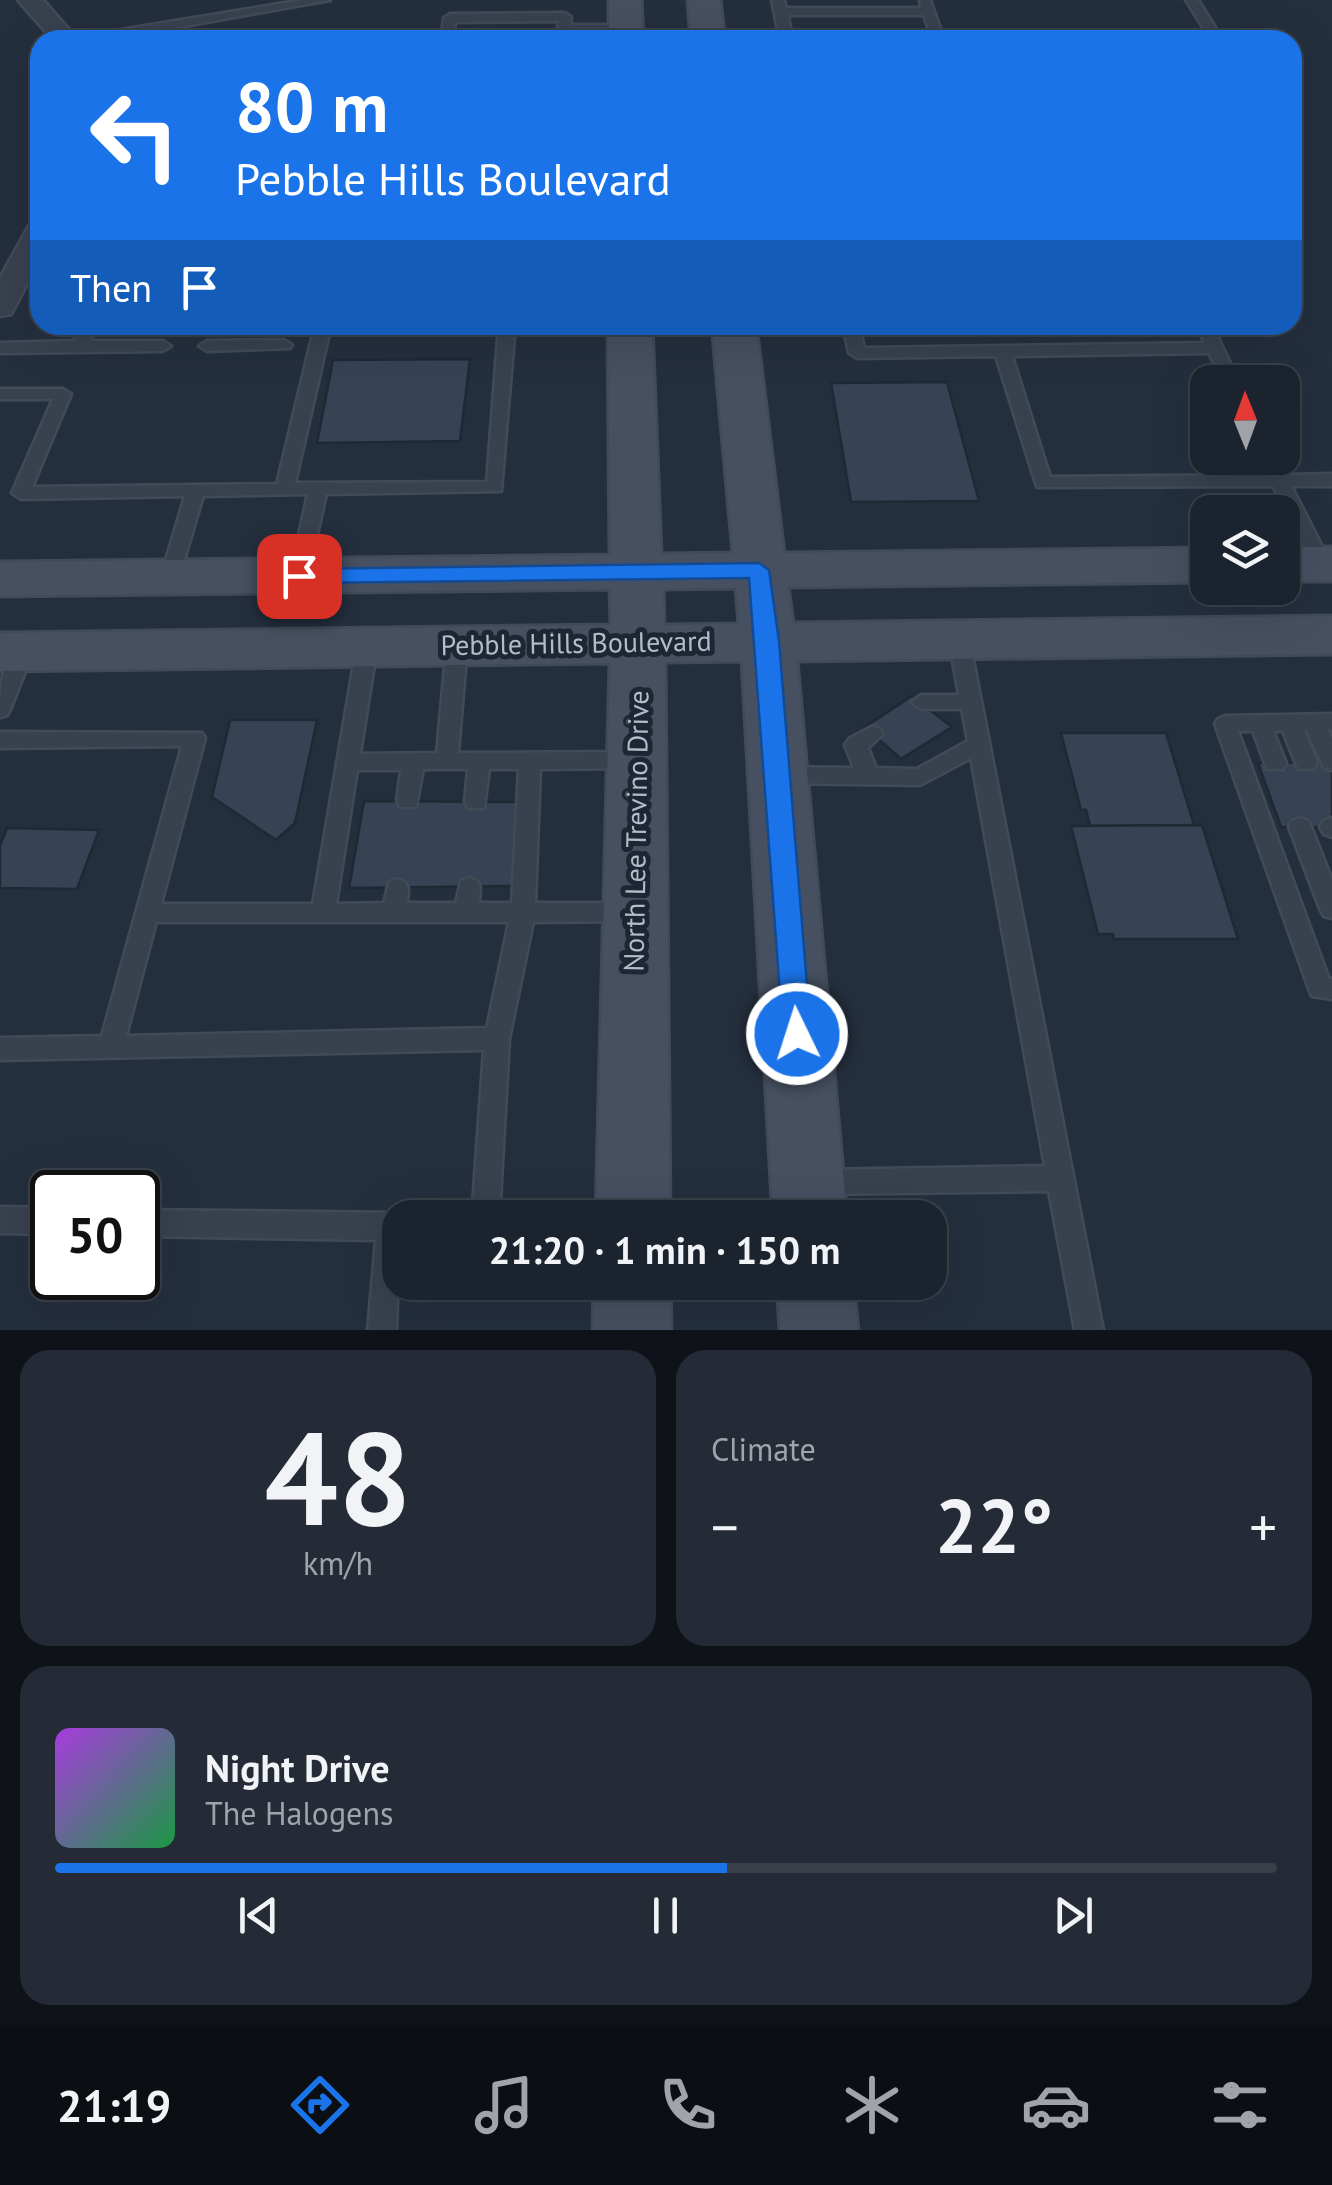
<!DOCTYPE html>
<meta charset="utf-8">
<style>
:root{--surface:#1b232e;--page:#242b36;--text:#f1f3f6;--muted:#a0a4aa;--line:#39404a;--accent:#1a73e8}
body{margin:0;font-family:"PT Sans",sans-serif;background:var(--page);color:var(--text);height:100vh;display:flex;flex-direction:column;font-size:38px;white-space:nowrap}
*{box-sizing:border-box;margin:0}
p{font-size:32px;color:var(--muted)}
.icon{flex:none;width:55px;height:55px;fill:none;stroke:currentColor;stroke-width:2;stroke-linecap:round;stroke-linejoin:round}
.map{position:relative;height:1330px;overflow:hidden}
.side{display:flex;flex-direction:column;gap:20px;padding:20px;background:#0f1319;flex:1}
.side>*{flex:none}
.banner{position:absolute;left:30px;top:30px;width:1272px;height:305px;border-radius:30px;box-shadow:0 10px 40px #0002,0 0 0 2px var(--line);background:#1a73e8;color:#fff;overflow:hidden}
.needle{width:65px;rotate:359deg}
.buttons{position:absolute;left:1190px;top:365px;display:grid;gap:20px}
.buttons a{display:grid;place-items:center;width:110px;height:110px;border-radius:20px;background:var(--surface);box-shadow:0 10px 40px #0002,0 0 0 2px var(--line);font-size:50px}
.speed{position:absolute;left:30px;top:1170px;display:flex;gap:20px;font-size:50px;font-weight:700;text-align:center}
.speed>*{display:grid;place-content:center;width:130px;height:130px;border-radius:50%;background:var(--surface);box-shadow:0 10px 40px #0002,0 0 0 2px var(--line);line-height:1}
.speed .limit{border:5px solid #111;border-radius:15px;background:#fff;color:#111}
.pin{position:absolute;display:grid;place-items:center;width:85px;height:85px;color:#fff;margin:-42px;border-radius:20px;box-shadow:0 5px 15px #0006}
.me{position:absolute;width:110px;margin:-55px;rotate:356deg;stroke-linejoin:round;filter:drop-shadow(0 0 8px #0008)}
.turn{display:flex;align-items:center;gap:35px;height:210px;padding:0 40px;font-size:45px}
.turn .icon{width:130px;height:130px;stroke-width:2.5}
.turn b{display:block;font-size:70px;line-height:85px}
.then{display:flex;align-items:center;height:95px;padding:0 40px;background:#0003;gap:20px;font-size:38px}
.big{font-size:75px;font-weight:700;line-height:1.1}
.side .widget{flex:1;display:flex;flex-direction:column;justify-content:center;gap:15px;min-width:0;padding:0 35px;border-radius:30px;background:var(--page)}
.side .dial{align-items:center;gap:0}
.dial b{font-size:130px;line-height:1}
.song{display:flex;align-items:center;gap:30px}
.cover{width:120px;height:120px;border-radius:15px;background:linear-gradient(135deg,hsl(280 70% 55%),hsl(140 70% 35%))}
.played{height:10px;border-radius:5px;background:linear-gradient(90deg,var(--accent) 55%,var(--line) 55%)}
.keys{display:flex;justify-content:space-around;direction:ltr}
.heat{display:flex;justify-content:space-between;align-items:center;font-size:55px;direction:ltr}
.side .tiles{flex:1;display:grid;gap:20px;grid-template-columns:1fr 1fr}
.widget:last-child{grid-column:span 2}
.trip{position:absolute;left:382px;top:1200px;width:565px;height:100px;border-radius:30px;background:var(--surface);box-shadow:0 10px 40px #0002,0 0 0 2px var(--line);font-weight:700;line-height:100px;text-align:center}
.tab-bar{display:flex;height:160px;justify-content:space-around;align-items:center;background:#0b0e12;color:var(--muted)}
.tab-bar .icon{width:70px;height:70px}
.tab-bar .selected{color:var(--accent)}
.tab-bar b{font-size:45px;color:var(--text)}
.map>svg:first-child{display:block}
.building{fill:#364354;stroke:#1f2835;stroke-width:2.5}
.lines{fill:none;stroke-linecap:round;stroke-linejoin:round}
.lane-casing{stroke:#414a57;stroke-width:5}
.street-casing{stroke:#414a57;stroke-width:5}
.secondary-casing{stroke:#414a57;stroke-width:5}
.lane{fill:#38414e;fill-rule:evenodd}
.street{fill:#38414e;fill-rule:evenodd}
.secondary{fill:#465061;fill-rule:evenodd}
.route{fill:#1a73e8;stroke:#114b97;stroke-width:2.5}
.labels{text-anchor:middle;stroke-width:10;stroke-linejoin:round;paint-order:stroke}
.street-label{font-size:28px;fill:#b4bcc9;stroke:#1d2633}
</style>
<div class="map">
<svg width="1332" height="1330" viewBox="0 0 1332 1330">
<rect width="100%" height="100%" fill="#242f3e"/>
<g class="building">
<path d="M470,359L460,441L317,443L333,360Z"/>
<path d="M947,382L979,501L851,502L831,383Z"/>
<path d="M912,696L952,727L901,759L865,727Z"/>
<path d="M230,720H317L295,823L276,840L212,797Z"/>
<path d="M1061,733H1166L1194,825L1090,826L1086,810H1081Z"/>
<path d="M1332,762V827H1281L1258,763Z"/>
<path d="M364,801L521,802L515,886L349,888Z"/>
<path d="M1202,825L1238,939H1114L1113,934H1098L1071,826Z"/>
<path d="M7,828L99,830L77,889L0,888V845Z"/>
</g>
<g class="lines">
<g class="lane-casing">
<g id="lane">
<path d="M303,0H330L106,40H78L84,36Z"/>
<path d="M772,0H784L786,8H921L920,0H930L944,40H879L885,36H931L924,15H788L792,40H780Z"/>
<path d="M1186,0H1198L1223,40H1211Z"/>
<path d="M565,13L571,17L570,25H625L631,29L625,33H569L568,40H556L559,21L455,22L453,40H441L444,18L450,14Z"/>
<path d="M81,325H97L90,341H163L171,346L163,351L0,353V343L74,341Z"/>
<path d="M315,325H331L295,483L487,482L499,325H515L501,491L326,494L308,576L299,582L290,576L308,494L203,496L179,577L170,583L161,577L185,496L21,499L12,493L53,399H0V389H63L71,394L32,487L277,484Z"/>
<path d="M843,325H859L864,348L1205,343L1196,325H1212L1239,382H1223L1209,353L1012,356L1050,477L1268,475L1260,458H1276L1285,475L1332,474V486H1291L1331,564L1329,568H1315L1273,486L1037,487L996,356L857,358L849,353Z"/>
<path d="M284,340L292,345L290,348L207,351L199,346L207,341Z"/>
<path d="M959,632L969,639L1103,1330H1075L1049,1191L818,1194L809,1191L805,1182L809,1173L818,1170L1045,1166L971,758L920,785L780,783L772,781L769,775L772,769L780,767L854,768L845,745L849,739L873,726L880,729L883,734L868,748L876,768L917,769L968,741L962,709H921L911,702L921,695H959L949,639Z"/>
<path d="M457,638L467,645L458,753L635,752L642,754L646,760L642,766L635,768L540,769L535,903H631L639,905L643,912L639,919L631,921L533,922L509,1039L499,1218H472L484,1050L0,1060V1038L102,1036L182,746L0,748V732L202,733L205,738L161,904H313L357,646L367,639L377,646L360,754L437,753L447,645ZM423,769H468L465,802L468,808H484L489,769H519L512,903H479L480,887L477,881L469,878L461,881L456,903H407L408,888L405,882L397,879L389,882L384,903L336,904L357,770H401L397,801L400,807H416ZM156,922H509L487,1028L126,1036Z"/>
<path d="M23,644L33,651L10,710L7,715L0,717C0,695 0,655 23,644Z"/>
<path d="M1332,714V730H1328L1332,739V770L1324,768L1307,730H1304L1317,763L1314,769H1298L1283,731H1273L1286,763L1283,769H1267L1253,731H1238L1329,979H1332V999L1312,996L1309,989L1215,724L1218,719L1225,716Z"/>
<path d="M1300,818L1308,821L1311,827L1332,880V918L1324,916L1320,909L1289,827L1292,821Z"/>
<path d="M1331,818L1332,819V837L1324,834L1320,827L1323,821Z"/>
<path d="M0,1207L52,1208V1234L0,1233Z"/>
<path d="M138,1210L400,1213L410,1217L400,1218L396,1330H368L376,1240L138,1236Z"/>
</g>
</g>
<g class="street-casing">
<g id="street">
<path d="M18,0H43L78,40H53Z"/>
<path d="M40,221V259L11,314L0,316V278L30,224Z"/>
</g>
</g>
<g class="secondary-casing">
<g id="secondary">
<path d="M609,0H641L643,40H609Z"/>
<path d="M688,0H720L725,40H691Z"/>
<path d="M608,325H652L661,554L733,553L712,325H756L784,553L1208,548V582L788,587L793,623L1332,616V654L797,661L847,1218H773L742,661L665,662L670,1218H596L610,663L0,671V633L611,625L610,589L0,596V562L610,555ZM736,588L739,624L664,625L663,589Z"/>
<rect x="1282" y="547" width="50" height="34"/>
<path d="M594,1282H670L671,1330H593Z"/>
<path d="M777,1282H853L858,1330H780Z"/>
</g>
</g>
<use href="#lane" class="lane"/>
<use href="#street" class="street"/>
<use href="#secondary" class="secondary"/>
</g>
<path class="route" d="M759,563L769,570L779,641L811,1034L807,1043L797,1046L787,1043L783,1034L749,578L299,583L288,576L299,569Z"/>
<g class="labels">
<g class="street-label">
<text transform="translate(576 643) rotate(-1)" y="10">Pebble Hills Boulevard</text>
<text transform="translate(636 831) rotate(-89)" y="10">North Lee Trevino Drive</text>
</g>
</g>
</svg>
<div class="buttons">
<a><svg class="needle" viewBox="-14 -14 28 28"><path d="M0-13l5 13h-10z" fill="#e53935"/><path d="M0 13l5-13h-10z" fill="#a0a4aa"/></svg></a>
<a><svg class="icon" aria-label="layers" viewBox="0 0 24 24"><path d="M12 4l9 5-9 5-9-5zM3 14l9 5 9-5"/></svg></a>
</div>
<div class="speed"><div class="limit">50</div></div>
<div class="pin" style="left:299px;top:576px;background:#d93025"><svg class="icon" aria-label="arrive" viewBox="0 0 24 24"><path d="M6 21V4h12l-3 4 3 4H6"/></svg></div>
<svg class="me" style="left:797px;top:1034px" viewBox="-20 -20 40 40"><circle r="17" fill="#1a73e8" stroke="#fff" stroke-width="3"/><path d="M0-11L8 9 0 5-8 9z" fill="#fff"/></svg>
<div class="trip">21:20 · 1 min · 150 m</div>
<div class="banner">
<div class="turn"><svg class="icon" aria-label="left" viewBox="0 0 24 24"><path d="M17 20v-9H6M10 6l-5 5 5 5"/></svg><div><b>80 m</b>Pebble Hills Boulevard</div></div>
<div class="then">Then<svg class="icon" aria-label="arrive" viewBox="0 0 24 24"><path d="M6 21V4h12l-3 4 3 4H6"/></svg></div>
</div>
</div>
<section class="side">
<div class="tiles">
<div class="widget dial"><b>48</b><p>km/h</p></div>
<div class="widget"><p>Climate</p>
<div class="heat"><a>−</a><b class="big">22°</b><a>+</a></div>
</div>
<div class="widget">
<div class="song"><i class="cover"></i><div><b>Night Drive</b><p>The Halogens</p></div></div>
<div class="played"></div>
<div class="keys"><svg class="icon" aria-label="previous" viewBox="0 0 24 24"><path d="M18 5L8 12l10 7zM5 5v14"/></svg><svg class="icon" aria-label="pause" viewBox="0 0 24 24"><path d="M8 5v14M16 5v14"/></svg><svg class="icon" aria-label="next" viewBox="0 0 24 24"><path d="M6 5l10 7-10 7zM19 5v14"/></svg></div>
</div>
</div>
</section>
<nav class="tab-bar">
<b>21:19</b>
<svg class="icon selected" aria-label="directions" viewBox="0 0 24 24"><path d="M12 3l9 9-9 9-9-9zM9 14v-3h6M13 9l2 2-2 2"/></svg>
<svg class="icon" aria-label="music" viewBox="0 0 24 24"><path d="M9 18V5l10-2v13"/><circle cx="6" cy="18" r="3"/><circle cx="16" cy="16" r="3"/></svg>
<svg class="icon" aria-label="phone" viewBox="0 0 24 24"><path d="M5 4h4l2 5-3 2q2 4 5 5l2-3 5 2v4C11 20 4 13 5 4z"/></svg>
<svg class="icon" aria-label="climate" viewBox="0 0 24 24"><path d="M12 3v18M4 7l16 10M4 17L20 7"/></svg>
<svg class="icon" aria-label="car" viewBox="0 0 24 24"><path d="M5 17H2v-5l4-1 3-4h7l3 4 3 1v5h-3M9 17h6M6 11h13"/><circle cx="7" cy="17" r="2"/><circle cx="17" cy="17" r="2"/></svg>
<svg class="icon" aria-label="filters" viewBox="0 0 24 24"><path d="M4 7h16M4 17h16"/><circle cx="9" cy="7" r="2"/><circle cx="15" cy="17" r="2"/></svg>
</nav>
